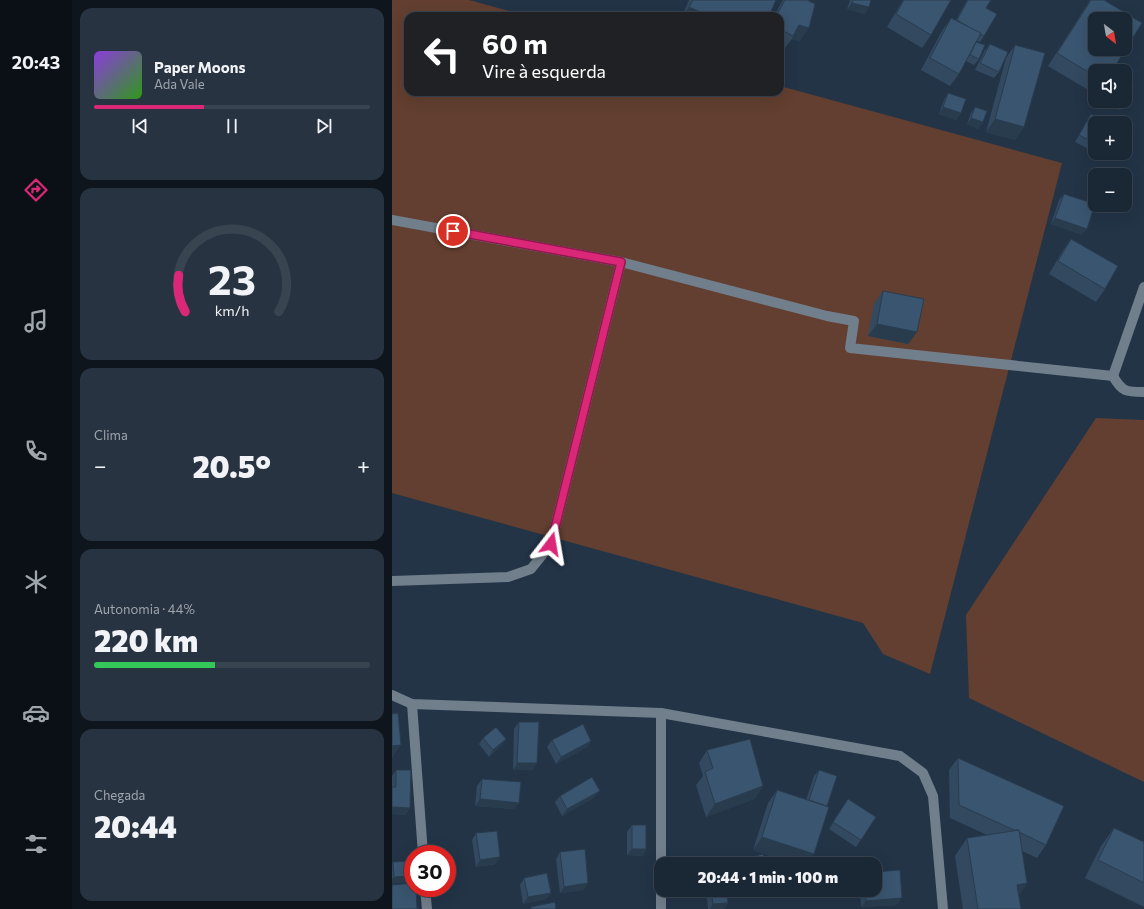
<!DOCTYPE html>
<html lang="pt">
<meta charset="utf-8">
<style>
:root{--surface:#1a2735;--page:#273341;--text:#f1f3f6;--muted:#9fa5ad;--line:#384450;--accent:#db2777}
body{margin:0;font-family:Commissioner,sans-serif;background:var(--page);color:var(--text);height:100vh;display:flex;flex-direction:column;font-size:15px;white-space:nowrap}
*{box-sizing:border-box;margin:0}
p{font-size:13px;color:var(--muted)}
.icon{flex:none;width:22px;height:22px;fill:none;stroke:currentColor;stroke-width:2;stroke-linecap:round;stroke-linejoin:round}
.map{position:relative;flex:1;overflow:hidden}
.sheet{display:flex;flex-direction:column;gap:8px;padding:8px;background:#0e151d;width:320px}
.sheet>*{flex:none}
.hud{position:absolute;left:12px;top:12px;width:380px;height:84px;border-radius:12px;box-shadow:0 4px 16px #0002,0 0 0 1px var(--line);background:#202124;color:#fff;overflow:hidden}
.needle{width:26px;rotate:149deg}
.fabs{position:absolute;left:696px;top:12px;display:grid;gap:8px}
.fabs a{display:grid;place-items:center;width:44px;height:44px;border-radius:8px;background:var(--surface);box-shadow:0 4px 16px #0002,0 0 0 1px var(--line);font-size:20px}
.speed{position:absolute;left:12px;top:845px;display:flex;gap:8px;font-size:20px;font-weight:700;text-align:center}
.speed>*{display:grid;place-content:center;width:52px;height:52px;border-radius:50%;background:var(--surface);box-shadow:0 4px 16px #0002,0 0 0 1px var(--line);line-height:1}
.speed .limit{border:6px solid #d22;background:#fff;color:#111}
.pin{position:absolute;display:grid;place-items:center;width:34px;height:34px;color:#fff;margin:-17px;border:2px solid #fff;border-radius:50%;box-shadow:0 1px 4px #0007}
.me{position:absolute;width:44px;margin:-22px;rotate:14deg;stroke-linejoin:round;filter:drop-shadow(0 0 3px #0008)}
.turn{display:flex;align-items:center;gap:14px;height:84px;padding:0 12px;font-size:18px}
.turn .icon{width:52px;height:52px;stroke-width:2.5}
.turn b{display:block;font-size:28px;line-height:34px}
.big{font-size:30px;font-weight:800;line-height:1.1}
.sheet .widget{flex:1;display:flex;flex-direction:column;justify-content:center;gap:6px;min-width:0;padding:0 14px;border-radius:12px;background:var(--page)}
.sheet .dial{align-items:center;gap:0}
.dial svg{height:104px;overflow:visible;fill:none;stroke:var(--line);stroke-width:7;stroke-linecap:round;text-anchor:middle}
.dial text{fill:var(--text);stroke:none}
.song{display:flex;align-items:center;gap:12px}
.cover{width:48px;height:48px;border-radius:6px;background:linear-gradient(135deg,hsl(270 70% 55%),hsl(110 70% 35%))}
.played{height:4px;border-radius:2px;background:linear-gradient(90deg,var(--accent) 40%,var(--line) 40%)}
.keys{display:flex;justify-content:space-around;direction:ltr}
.heat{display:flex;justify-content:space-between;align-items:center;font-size:22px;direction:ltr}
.charge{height:6px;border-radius:3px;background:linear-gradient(90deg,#34c759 44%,var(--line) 0)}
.trip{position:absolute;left:262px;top:857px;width:228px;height:40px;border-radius:12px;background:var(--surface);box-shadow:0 4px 16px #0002,0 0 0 1px var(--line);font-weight:800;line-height:40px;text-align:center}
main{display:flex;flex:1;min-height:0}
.menu{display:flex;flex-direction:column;width:72px;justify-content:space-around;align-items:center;background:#0a1015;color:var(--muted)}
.menu .icon{width:28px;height:28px}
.menu .active{color:var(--accent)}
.menu b{font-size:18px;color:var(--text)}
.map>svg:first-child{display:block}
.green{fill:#623f30}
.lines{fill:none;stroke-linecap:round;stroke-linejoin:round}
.minor{stroke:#717e8b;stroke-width:10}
.wall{fill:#324960}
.shaded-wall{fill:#293c4e}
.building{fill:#3a5570;stroke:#293c4e;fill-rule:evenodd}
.route-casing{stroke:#8e194d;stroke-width:10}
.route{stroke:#db2777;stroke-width:7}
</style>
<main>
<nav class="menu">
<b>20:43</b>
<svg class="icon active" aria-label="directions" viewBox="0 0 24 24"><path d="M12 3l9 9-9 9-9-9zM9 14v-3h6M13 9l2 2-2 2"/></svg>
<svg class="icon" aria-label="music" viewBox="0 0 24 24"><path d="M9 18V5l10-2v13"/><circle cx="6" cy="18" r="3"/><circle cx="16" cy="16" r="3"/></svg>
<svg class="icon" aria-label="phone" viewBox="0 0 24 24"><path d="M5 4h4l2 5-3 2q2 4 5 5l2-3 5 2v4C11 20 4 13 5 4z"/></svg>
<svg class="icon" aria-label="climate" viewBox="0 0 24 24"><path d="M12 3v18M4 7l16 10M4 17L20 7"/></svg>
<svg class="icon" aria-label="car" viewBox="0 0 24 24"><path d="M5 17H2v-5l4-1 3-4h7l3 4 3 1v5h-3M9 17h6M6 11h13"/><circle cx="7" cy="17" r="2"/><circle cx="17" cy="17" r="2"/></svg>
<svg class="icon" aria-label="filters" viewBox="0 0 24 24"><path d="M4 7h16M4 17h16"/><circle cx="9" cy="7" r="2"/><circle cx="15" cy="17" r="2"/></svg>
</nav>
<section class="sheet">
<div class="widget">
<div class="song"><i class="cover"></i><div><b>Paper Moons</b><p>Ada Vale</p></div></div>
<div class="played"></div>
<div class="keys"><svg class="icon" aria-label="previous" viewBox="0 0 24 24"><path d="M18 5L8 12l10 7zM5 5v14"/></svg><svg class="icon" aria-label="pause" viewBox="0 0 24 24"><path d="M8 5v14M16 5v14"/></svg><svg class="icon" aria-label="next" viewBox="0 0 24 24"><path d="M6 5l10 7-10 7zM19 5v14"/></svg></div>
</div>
<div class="widget dial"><svg viewBox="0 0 100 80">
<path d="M14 69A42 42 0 1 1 86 69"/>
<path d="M14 69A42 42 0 0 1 9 41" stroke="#db2777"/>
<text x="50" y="56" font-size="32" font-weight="700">23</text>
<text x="50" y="72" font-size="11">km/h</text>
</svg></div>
<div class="widget"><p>Clima</p>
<div class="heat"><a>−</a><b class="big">20.5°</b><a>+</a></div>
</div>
<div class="widget"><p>Autonomia · 44%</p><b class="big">220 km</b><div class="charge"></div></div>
<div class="widget"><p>Chegada</p><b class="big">20:44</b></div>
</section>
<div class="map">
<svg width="752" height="909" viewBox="0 0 752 909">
<rect width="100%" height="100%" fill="#233447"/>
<g class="green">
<path d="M0,0H77L135,16H16V92H388V86L670,163L538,674L491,654L471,623L0,493Z"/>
<path d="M704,418L752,420V782L577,698L574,615Z"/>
</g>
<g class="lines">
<g class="minor">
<path d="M0,220L229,262L435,316L462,321L458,348L721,376"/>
<path d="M721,376L752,287"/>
<path d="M721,376C730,392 734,392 752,392"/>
<path d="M0,581L116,577L139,569L159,544L229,262"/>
<path d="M0,695L20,704L269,713L508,756L531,773L541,796L551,909"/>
<path d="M20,704L31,854"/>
<path d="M269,713V864"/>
<path d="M33,888L35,909"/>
<path d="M269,890V909"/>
</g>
</g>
<g class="wall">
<path d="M297,0H384L377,16H290Z"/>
<path d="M391,0H415L408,41L400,39L392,49L388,47V16H382Z"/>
<path d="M458,0H479L477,7L473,14L455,9Z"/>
<path d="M511,0H559L539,35L530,48L495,27Z"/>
<path d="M575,0H599L594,8L592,36L588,42L585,41L584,42L587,59L582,65L574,61L567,74L558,86L529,70L550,31L559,18L564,20Z"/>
<path d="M698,0H712L703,71V94L656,66Z"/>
<path d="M598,44L607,72L602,78L583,70L593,50Z"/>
<path d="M623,45L632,127L623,140L594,132L614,58Z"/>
<path d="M556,93L569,113L564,120L547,114L552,100Z"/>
<path d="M714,101H733L732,104L728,110L714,102Z"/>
<path d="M583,107L591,122L586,129L575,124L579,113Z"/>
<path d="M699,114L703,123V151L702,152L683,142Z"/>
<path d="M672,194L690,235L659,224L667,200Z"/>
<path d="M679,239L713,289L704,302L657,274L670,252Z"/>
<path d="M491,291L525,332L516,344L476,336L482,304Z"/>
<path d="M127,722L141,770H121L122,729Z"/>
<path d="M91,738L114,739L110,745L97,757L87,744Z"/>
<path d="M160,740L199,741L195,747L164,764L155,747Z"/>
<path d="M315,750L371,786L362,799L314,817L304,785L311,776L307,763Z"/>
<path d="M566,758L654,845L645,858L630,851L635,883L627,895L629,909H571L563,856L575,838L595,835L558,818L557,770Z"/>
<path d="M4,770L18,808L13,815L0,814V776Z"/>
<path d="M427,770L435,806L422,854L415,864H402L361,850L376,803L385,790L414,800L422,776Z"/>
<path d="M90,779L122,809L83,806L85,786Z"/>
<path d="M168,796L203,797L170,816L163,802Z"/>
<path d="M456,799L484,817L464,847L437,829Z"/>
<path d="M240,825L254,849L250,856L235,855V832Z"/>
<path d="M722,828L752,842V907L693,878L709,846Z"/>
<path d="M84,833L104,864L84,867L80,840Z"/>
<path d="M168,852L192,890L168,893L164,859Z"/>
<path d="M21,861V882L0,883V864L1,862Z"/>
<path d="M132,878L159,893L154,899L131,904L128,885Z"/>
<path d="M314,890H335L336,903L332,909H316Z"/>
<path d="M468,890H483L505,905L469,907Z"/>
</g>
<g class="shaded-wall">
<path d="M460,3L477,7L473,14L455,9Z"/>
<path d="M297,7L318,16H291Z"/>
<path d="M407,25L417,28L408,41L400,39Z"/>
<path d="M551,107L569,113L564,120L547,114Z"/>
<path d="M579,118L591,122L586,129L575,124Z"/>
<path d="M603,119L632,127L623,140L594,132Z"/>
<path d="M663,218L695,229L690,235L659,224Z"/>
<path d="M485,324L525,332L516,344L476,336Z"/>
<path d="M114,739L110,745L97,757L101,750Z"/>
<path d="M199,741L195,747L164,764L169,757Z"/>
<path d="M9,745L0,758V746Z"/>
<path d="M125,763H145L141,770H121Z"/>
<path d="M371,786L362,799L314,817L323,804Z"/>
<path d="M208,791L203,797L170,816L175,809Z"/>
<path d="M88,799L127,803L122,809L83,806Z"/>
<path d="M0,807L18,808L13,815L0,814Z"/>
<path d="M370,837L422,854L415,864H402L361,850Z"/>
<path d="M240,849H254L250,856L235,855Z"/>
<path d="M108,857L104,864L84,867L88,860Z"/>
<path d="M21,876V882L0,883V879L2,877Z"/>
<path d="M196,883L192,890L168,893L172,887Z"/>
<path d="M635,883L623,901L625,885Z"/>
<path d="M159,893L154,899L131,904L136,897Z"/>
<path d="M510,898L505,905L469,907L474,901Z"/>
<path d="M336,903L332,909H318L321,904Z"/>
</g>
<g class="building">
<path d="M301,0H384L377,16H318L297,7Z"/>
<path d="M393,0H415L423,4L417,28L407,25L401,36L388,29V16H384Z"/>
<path d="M461,0H479L477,7L460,3Z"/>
<path d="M512,0H559L539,35L504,14Z"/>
<path d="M576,0H599L594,8L605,14L592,36L565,20Z"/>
<path d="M699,0H712L750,23L720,71H703V76L665,53ZM703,19H733V49H703Z"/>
<path d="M559,18L589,33L567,74L538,58Z"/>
<path d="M584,42L593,45L587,59L578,55Z"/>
<path d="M598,44L616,52L607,72L588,63Z"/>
<path d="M623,45L653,53L632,127L603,119Z"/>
<path d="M733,82L742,87L732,104L728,101H733Z"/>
<path d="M556,93L574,99L569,113L551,107Z"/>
<path d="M583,107L595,111L591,122L579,118Z"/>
<path d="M699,114L714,123H703V143L687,135Z"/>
<path d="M672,194L703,204L695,229L663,218Z"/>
<path d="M679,239L726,266L713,289L666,261Z"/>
<path d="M491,291L532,299L525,332L485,324Z"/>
<path d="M6,713L9,745L0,746V714Z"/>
<path d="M127,722H147L145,763H125Z"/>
<path d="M191,724L199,741L169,757L160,740Z"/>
<path d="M104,727L114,739L101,750L91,738Z"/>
<path d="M358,739L371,786L323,804L313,772L321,768L315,750Z"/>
<path d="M566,758L672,806L654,845L627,832V830H622L567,805Z"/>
<path d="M4,770H19L18,808L0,807V787H4Z"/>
<path d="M427,770L445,776L435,806L417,800Z"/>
<path d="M200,777L208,791L175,809L168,796Z"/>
<path d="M90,779L129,782L127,803L88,799Z"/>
<path d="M385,790L437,807L422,854L370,837Z"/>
<path d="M456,799L484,817L469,840L441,822Z"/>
<rect x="240" y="825" width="14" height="24"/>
<path d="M722,828L752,842V883L706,860Z"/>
<path d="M627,830L635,883L625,885L629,909H586L575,838Z"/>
<path d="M105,831L108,857L88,860L84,833Z"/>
<path d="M193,849L196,883L172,887L168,852Z"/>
<path d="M371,854L373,864H340V862Z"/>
<path d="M21,861V876L2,877L1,862Z"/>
<path d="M508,870L510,898L474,901L473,890H483V872Z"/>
<path d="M155,873L159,893L136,897L132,878Z"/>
<path d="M21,883V888H24L25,909H0V885Z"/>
<path d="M319,890H335L336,903L321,904Z"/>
<path d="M163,902L164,909H139V907Z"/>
</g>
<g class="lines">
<g class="route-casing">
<path id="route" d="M61,231L229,262L159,544"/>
</g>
<use href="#route" class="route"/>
</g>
</svg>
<div class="fabs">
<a><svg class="needle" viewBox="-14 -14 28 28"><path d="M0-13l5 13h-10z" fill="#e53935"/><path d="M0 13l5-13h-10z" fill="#9fa5ad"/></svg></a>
<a><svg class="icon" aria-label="sound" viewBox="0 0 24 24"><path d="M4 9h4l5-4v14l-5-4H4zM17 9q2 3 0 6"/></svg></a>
<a>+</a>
<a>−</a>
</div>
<div class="speed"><div class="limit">30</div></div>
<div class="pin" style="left:61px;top:231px;background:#d93025"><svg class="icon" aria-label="arrive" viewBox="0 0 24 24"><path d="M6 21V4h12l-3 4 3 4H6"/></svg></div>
<svg class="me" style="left:159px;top:544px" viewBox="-20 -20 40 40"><path d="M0-17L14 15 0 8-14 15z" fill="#db2777" stroke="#fff" stroke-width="4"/></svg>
<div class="trip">20:44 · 1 min · 100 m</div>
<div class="hud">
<div class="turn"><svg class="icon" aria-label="left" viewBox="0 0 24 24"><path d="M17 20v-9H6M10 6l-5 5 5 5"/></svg><div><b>60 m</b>Vire à esquerda</div></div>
</div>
</div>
</main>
